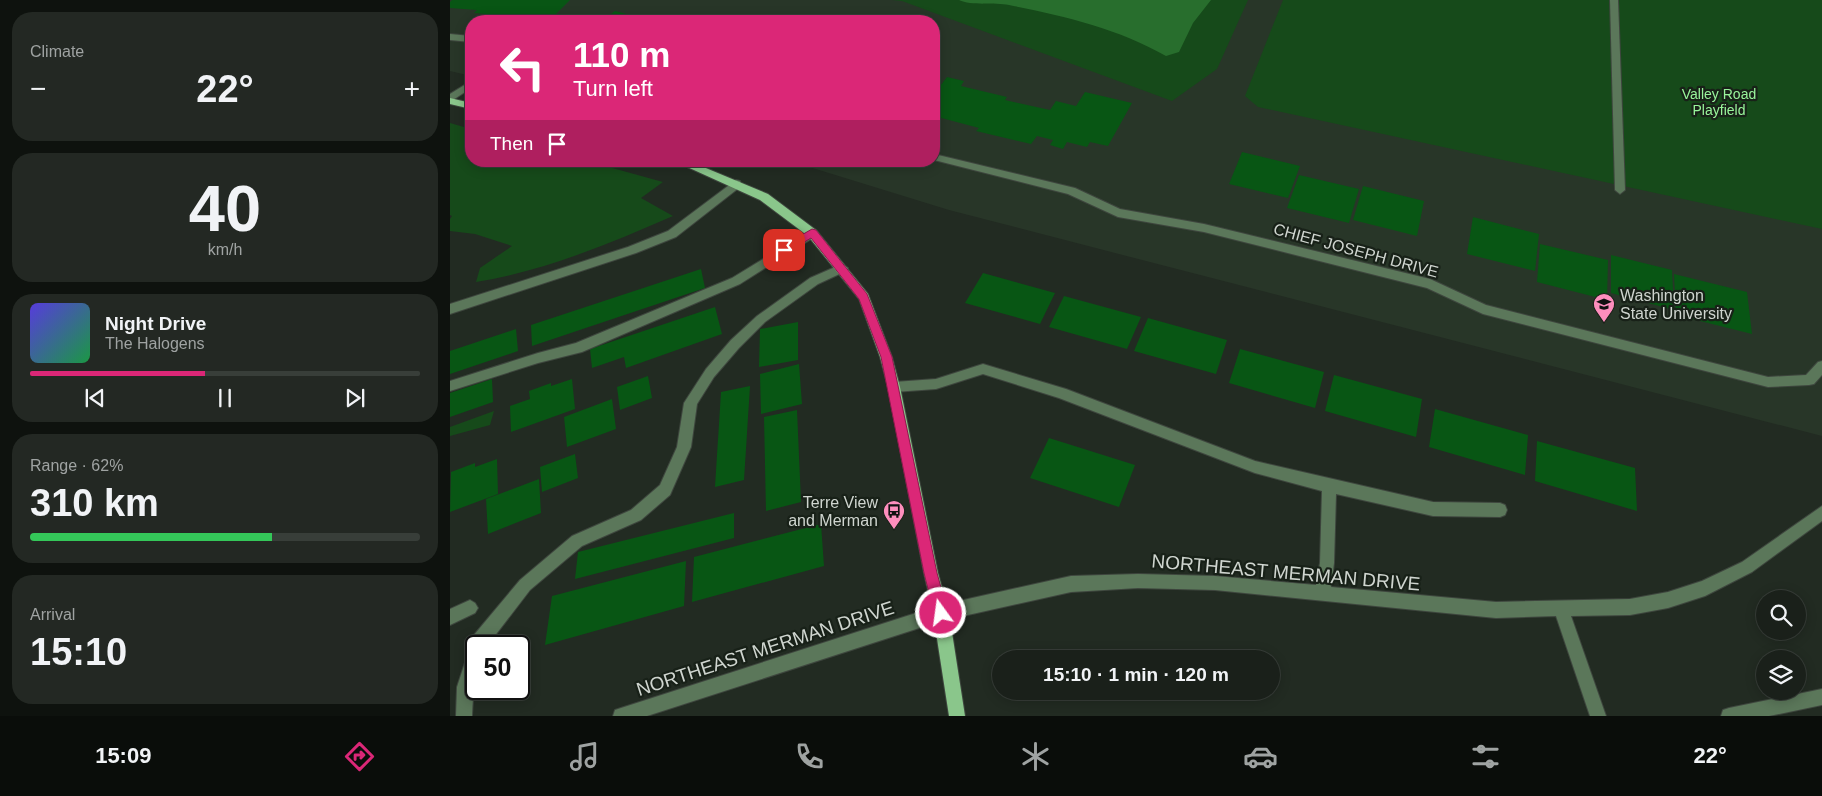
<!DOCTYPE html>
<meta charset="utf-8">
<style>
:root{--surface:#1a201a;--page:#232823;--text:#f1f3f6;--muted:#9fa3a2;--line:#383e39;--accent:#db2777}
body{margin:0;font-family:Arial,sans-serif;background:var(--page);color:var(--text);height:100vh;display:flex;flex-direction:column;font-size:19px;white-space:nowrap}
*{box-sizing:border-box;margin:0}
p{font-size:16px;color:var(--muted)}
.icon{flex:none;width:28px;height:28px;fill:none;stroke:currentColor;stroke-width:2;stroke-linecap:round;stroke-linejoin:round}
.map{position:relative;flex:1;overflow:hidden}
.side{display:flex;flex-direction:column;gap:12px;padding:12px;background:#0e120e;width:450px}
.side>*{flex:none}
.banner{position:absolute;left:15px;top:15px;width:475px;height:152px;border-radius:20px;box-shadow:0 2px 12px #0003,0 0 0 1px var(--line);background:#db2777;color:#fff;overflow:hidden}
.buttons{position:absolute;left:1306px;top:590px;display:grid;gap:10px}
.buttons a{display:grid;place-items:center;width:50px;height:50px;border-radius:50%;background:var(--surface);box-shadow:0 2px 12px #0003,0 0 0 1px var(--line);font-size:25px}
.speed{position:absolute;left:15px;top:635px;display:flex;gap:10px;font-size:25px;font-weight:700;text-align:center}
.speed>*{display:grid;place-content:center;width:65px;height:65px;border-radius:50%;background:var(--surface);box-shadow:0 2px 12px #0003,0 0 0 1px var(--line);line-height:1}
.speed .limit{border:2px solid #111;border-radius:8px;background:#fff;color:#111}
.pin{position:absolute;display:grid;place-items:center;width:42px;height:42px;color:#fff;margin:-21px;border-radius:10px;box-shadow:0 2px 8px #0006}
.me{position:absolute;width:55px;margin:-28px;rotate:346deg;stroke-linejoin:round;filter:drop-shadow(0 0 4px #0008)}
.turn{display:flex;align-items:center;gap:18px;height:105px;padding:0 25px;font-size:22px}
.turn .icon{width:65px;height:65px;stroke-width:2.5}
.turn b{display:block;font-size:35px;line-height:42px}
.then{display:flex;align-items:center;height:48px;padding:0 25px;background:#0003;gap:10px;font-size:19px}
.big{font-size:38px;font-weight:800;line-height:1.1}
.side .card{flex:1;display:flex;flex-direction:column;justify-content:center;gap:8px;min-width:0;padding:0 18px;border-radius:20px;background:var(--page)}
.side .dial{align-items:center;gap:0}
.dial b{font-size:65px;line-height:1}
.song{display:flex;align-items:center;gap:15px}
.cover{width:60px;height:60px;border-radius:8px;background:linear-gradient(135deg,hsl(250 70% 55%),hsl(140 70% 35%))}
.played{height:5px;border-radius:2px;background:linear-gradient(90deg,var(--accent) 45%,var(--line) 45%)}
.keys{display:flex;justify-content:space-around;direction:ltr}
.heat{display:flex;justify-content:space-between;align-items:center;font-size:28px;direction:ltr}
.charge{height:8px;border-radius:4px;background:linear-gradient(90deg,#34c759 62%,var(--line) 0)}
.trip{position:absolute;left:542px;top:650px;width:288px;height:50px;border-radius:25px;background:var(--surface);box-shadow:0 2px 12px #0003,0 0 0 1px var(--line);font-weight:800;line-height:50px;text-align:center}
.dock{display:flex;height:80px;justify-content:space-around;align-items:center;background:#0a0d0a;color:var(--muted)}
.dock .icon{width:35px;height:35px}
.dock .current{color:var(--accent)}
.dock b{font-size:22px;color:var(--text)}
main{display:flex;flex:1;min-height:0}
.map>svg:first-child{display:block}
.built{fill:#283628}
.green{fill:#164a1a}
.water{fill:#286e2d}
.building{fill:#085614}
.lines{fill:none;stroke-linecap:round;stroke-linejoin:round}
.minor-casing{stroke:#3e463e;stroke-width:2}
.major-casing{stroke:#3e463e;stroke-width:2}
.minor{fill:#5b775a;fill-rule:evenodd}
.major{fill:#8ac68b;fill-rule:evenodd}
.route{fill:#db2777;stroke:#8e194d}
.labels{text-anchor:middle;stroke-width:4.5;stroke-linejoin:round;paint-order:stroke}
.far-park-label{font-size:14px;fill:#99f59b;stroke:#182118}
.street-label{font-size:16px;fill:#cfd5cf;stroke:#182118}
.poi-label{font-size:16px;fill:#cfd5cf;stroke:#182118;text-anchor:start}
.near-street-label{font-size:19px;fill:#cfd5cf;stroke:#182118}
</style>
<main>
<section class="side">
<div class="card"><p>Climate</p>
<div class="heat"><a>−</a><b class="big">22°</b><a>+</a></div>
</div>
<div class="card dial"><b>40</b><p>km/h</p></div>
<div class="card">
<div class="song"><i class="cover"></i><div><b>Night Drive</b><p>The Halogens</p></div></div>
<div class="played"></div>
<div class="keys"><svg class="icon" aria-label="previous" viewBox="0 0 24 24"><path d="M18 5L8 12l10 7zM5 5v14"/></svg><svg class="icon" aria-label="pause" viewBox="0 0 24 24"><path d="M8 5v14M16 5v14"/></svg><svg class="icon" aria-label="next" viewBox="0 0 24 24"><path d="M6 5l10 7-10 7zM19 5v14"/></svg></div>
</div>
<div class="card"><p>Range · 62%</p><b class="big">310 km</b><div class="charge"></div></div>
<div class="card"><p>Arrival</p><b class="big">15:10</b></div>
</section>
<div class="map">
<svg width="1372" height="716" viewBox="0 0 1372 716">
<rect width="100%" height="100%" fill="#222b22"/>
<path class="built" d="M0,0H1372V436L499,210L340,161H484V21H21V76L0,71Z"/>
<g class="green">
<path d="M442,0H798L767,69L722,101L452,1Z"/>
<path d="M833,0H1372V229L808,107L795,96Z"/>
<path d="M0,123L21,129V161H137L213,182L191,198L223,216C159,244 94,271 26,282L30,268L62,246L25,234L0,231V219L2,216L0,215Z"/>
<path d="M44,411L40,425L0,436V427Z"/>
</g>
<path class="water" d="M509,0H761L743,23L729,52L716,56C667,28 614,16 559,5C545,2 521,6 509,0Z"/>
<g class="building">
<path d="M2,0H120L99,21H65L67,19L44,17L47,15L24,13L27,10L0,8V2Z"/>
<path d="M165,11L203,21H152Z"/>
<path d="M497,77L514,81L511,86L557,97L555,100L600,110L606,101L626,106L635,92L682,103L658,146L640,142L637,147L617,142L613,149L600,145L603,140L587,136L581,144L526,131L529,128L484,116L489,107L484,105V94Z"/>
<path d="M792,152L850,166L838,198L779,184Z"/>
<path d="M849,175L909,189L899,223L837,208Z"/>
<path d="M913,186L974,201L967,236L903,220Z"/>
<path d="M1023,217L1089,234L1085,271L1017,254Z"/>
<path d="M1090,244L1158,260L1157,300L1087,282Z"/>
<path d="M1161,255L1222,270L1224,310L1161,293Z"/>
<path d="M251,269L255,288L82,346L81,325Z"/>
<path d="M533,273L605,293L590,324L515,303Z"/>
<path d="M1224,274L1297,292L1302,334L1226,315Z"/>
<path d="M614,296L691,317L677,349L599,327Z"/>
<path d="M265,307L272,334L176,368L174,357L142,368L140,349Z"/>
<path d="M698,318L777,340L766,374L684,351Z"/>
<path d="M348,322V360L309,367L310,329Z"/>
<path d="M66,329L68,351L0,374V351Z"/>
<path d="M790,349L874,372L865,408L779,383Z"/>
<path d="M349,364L352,404L311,414L310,374Z"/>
<path d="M884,375L972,399L966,437L875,411Z"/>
<path d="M198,376L202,398L170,410L167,387Z"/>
<path d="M42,379L43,402L0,417V393Z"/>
<path d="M122,379L125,409L61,432L60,406L80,399L79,391L101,383V386Z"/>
<path d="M300,386L294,480L265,487L271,392Z"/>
<path d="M162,399L166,429L117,447L114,417Z"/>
<path d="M985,409L1078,435L1075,475L979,447Z"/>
<path d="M347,410L351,502L316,511L314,417Z"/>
<path d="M599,438L685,465L669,507L580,478Z"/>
<path d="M1087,441L1185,468L1187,511L1085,481Z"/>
<path d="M125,454L128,478L92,492L90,467Z"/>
<path d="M47,459L48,494L0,512L1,472L25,463V467Z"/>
<path d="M89,479L91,513L38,534L36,499Z"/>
<path d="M284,513V538L125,579L128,552Z"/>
<path d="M371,524L374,566L242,602L244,557Z"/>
<path d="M236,561L234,606L95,645L102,596Z"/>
</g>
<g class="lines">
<g class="minor-casing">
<g id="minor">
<path d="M1160,0H1168L1175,190L1170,194L1165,190Z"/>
<path d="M0,34L21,36V42L0,40Z"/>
<path d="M21,81V88L0,102V94Z"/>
<path d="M484,154L625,188L670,209L754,224L980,279L1036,305L1318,377L1356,375L1368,362L1372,361V375L1364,384L1359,385L1318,387L1033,314L977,288L754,232L668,217L618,194L484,160Z"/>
<path d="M286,180L290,181L291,184L290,187L226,237L186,253L0,314V304L178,247L218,231Z"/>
<path d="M362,229L366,230L368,233L366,236L290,284L132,352L88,363L0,391V381L88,353L126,343L282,278Z"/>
<path d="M392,264L398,268L396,271L368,284L315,322L289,348L264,377L247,404L241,447L220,495L191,520L132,546L80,590L37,646H26C26,670 23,692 22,716H6L7,687L24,635L70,580L122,536L181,510L210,485L227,447L234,403L256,369L281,340L307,316L360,278Z"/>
<path d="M533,364L616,389L805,461L983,502L1050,503L1055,505L1057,510L1055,515L1050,517L983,516L886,494L884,563L881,587L1046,602L1180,599L1218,592L1252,581L1292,562L1372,506V521L1302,572L1255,596L1218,608L1180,615L1121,616L1156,716H1140L1106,616L1046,618L765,590L688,588L621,592L491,621L197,716H163L165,710L171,708L491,605L621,576L688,574L765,576L866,585L870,563L872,491L805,473L609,398L533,374L486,389L444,392L439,391L438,387L439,383L444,382L486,379Z"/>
<path d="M20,600L25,603L28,608L25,613L0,625V609Z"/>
<path d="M1372,689V705L1319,716H1271L1273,710L1279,708Z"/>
</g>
</g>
<g class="major-casing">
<g id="major">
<path d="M0,98L21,103V109L0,104Z"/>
<path d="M224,161H239L318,194L366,230L418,294L442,357L450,387L488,573L499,613L515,716H499L483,613L474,573L438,387L430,357L409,299L358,236L310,200Z"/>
</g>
</g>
<use href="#minor" class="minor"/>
<use href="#major" class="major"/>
</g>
<path class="route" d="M362,229L366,230L417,294L442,357L487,573L498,613L496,618L491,620L486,618L484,613L474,573L431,357L409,299L361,238L338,252H331L329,250L331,247Z"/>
<defs>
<g id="university-pin" transform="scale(1.125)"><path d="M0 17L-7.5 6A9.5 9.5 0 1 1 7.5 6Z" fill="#fe8ebd" stroke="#182118"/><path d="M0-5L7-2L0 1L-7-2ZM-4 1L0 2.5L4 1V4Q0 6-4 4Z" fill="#111"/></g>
<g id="bus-pin" transform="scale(1.125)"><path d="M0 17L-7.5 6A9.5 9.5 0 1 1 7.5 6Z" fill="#fe8ebd" stroke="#182118"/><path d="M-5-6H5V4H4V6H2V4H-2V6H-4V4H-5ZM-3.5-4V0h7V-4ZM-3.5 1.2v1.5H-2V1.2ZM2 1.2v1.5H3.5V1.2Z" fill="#111"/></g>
</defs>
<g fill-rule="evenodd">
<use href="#university-pin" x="1154" y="304"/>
<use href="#bus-pin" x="444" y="511"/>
</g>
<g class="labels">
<g class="far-park-label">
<text x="1269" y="99">Valley Road<tspan x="1269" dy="16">Playfield</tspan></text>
</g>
<g class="street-label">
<text transform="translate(906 250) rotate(15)" y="6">CHIEF JOSEPH DRIVE</text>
</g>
<g class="poi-label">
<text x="1170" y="301">Washington<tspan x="1170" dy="18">State University</tspan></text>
<text x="428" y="508" text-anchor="end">Terre View<tspan x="428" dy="18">and Merman</tspan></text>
</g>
<g class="near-street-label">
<text transform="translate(836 572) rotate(5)" y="7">NORTHEAST MERMAN DRIVE</text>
<text transform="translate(315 648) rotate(-18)" y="7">NORTHEAST MERMAN DRIVE</text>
</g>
</g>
</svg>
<div class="buttons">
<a><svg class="icon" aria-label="search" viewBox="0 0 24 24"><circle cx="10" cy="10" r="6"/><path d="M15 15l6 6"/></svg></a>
<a><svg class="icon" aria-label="layers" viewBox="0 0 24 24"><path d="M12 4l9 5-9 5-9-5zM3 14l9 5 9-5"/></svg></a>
</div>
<div class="speed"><div class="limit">50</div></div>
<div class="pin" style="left:334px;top:250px;background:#d93025"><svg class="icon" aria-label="arrive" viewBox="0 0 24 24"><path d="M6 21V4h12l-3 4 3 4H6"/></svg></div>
<svg class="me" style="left:491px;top:613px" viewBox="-20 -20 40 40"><circle r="17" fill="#db2777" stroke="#fff" stroke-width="3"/><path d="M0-11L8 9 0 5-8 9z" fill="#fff"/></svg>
<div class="trip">15:10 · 1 min · 120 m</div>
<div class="banner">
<div class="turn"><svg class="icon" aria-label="left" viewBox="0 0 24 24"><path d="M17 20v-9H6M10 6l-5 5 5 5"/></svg><div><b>110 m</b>Turn left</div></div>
<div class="then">Then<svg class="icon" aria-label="arrive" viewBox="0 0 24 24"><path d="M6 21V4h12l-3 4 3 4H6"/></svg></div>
</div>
</div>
</main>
<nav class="dock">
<b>15:09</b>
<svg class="icon current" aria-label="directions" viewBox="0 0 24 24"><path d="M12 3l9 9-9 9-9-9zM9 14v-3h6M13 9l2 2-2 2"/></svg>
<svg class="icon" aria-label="music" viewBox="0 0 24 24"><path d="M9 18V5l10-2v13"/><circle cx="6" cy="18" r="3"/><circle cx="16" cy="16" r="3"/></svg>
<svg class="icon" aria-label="phone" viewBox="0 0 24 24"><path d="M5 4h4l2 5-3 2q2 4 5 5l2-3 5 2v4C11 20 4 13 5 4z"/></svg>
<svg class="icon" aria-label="climate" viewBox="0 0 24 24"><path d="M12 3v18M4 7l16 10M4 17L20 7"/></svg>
<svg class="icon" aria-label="car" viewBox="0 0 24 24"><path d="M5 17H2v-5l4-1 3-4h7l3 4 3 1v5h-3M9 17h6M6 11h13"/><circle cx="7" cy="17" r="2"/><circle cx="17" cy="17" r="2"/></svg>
<svg class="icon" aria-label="filters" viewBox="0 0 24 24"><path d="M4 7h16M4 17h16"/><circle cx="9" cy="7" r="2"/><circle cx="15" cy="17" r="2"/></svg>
<b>22°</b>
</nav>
